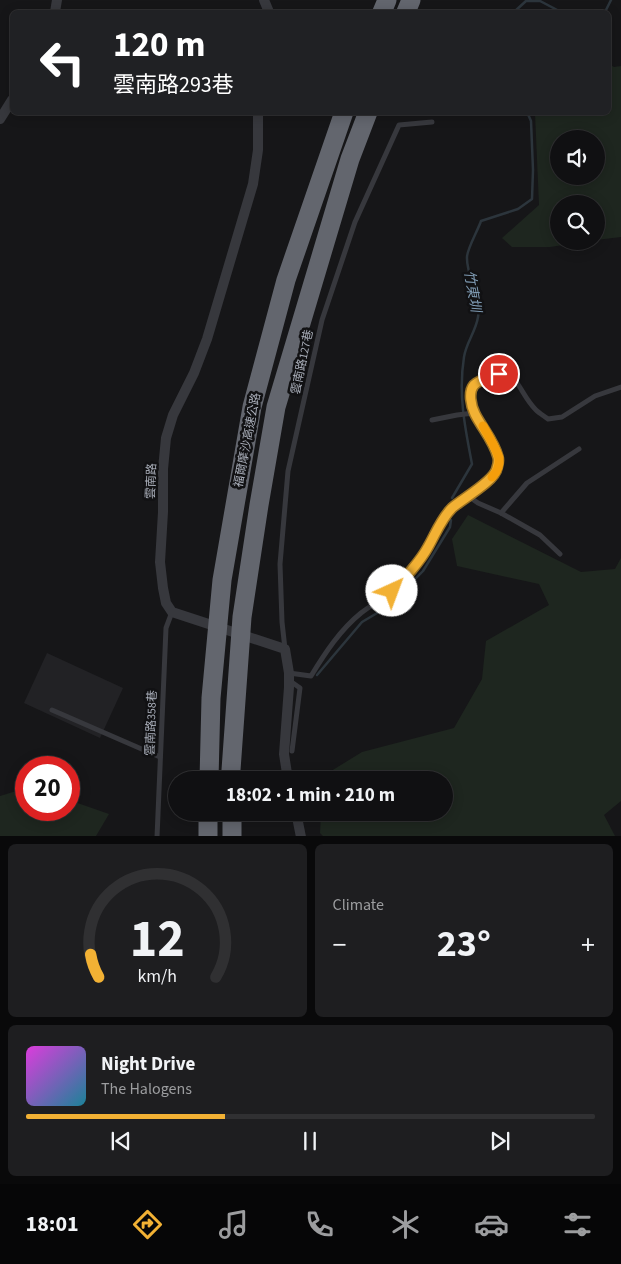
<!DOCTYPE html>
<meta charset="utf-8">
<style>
:root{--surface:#101012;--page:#1e1e20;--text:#f1f3f6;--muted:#9c9d9f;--line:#303032;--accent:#f2b134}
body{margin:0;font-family:"Source Sans 3","Noto Sans TC",sans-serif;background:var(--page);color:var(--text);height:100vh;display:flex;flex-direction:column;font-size:19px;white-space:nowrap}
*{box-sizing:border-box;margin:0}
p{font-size:16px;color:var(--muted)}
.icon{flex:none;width:28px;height:28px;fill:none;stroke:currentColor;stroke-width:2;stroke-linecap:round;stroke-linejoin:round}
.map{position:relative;height:836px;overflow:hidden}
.drawer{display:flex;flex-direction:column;gap:8px;padding:8px;background:#09090a;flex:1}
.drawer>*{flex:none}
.guide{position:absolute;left:10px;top:10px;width:601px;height:105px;border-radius:8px;box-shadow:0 2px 12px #0003,0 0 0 1px var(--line);background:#202124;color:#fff;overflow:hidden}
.fabs{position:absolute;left:550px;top:130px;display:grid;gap:10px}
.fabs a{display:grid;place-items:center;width:55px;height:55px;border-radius:50%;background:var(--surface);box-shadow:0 2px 12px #0003,0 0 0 1px var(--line);font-size:25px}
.speed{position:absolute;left:15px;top:756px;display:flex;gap:10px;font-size:25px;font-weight:700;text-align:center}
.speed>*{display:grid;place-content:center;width:65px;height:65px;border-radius:50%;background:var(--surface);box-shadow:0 2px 12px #0003,0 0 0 1px var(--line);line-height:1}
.speed .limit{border:8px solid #d22;background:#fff;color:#111}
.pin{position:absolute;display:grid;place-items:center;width:42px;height:42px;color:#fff;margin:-21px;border:2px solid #fff;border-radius:50%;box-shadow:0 1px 5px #0007}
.me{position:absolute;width:55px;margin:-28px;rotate:43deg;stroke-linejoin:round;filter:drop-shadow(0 0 4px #0008)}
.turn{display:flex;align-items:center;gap:18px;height:105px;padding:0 20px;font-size:22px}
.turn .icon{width:65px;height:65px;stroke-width:2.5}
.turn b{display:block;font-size:35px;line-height:42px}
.big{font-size:38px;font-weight:700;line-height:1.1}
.drawer .tile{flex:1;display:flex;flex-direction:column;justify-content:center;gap:8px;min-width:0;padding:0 18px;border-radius:8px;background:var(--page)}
.drawer .dial{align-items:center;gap:0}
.dial svg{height:130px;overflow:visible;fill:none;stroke:var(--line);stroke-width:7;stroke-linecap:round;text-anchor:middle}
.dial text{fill:var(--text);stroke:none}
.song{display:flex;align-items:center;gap:15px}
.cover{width:60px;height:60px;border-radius:8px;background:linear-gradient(135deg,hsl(300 70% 55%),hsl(190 70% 35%))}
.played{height:5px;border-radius:2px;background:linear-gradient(90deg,var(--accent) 35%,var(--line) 35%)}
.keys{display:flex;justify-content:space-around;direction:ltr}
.heat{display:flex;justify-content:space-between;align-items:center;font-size:28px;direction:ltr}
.drawer .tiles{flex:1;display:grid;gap:8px;grid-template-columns:1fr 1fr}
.tile:last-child{grid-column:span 2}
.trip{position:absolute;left:168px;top:771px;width:285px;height:50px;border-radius:25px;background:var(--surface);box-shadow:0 2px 12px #0003,0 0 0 1px var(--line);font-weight:700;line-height:50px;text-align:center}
.tab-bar{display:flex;height:80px;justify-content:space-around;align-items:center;background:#060607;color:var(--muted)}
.tab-bar .icon{width:35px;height:35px}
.tab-bar .current{color:var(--accent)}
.tab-bar b{font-size:22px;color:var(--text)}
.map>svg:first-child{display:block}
.built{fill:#222225}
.green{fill:#1e261f;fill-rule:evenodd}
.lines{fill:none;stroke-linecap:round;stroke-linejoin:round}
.stream{stroke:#2c353c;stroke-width:2.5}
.service{stroke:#37383d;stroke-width:5}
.minor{stroke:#37383d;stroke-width:10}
.motorway{stroke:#63666e;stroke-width:19}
.route-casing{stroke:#9d7322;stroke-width:12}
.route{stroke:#f2b134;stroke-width:9}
.slow{stroke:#f59e0b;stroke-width:9}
.labels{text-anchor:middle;stroke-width:5;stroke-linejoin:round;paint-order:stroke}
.street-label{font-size:12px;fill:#a8adb8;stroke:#111113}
.water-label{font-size:14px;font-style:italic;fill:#7f9bb3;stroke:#111113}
</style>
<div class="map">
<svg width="621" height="837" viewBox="0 0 621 837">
<rect width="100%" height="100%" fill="#161618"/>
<path class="built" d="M47,653L123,688L100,738L24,703Z"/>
<g class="green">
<path d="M609,64L614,67L621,66V237L596,240V204H559V241H590L550,247H512L502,238L539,205L535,113L609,112ZM559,139H596V176H559Z"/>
<path d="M468,515L581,572L615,569L621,558V801L604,815L615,836L324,837L320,833L321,813L444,812V780H323V776L362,752L454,728L482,679L486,641L549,605L539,584L457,566L452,539Z"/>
<path d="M26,788V810H69V800L109,814L96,836H0V796Z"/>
</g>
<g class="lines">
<g class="stream">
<path d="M514,12L526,1H540L561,12"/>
<path d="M605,12L611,0"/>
<path d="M452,498L472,464C465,428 458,394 464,357C466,343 476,331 478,317C482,296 466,277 467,257C467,249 478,230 481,221L518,209L532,199L533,170L531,121L527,112"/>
<path d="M317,675L362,622L389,606L423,571L450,527L451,520"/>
</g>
<g class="service">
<path d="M474,413C471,402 467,388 480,382C519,361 515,389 536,410C539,413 544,416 548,419L562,417L595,396L621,387"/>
<path d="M468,496L478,503L501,513L540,535L560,554"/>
<path d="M501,513L527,483L579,449"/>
<path d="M285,649L282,622L280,564L288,471L322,320L355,222L399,125L432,122"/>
<path d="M289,673L311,676C325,653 340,630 361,613C374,603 389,595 400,583C409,573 419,561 426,550C436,536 440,520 453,508C463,499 492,482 497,471C505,455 483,426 474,413L457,415L432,420"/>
<path d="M290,681L300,688L292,751"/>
<path d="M52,710L160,757"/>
<path d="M157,837L166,628L172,612"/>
</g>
<g class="minor">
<path d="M264,0L269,12"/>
<path d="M55,12L57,0"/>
<path d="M258,112V150L253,184L207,339L194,373L173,415L166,438L163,469V512L160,562L163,588L166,603L172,612L285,649L289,673V687L284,754L288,780"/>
<path d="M0,119L12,100"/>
<path d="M296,812L301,837"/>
</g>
<g class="motorway">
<path d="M382,12L387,0"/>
<path d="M406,12L411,0"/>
<path d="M209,780L211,698L222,580L252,407L286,280L344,112"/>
<path d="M231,780V770L242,617L259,505L276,407L350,159L368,112"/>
<path d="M232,812V837"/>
<path d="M208,837V812"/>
</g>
</g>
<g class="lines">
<g class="route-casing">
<path id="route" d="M392,591C403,581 421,560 428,547C436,533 441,519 452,508C462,499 495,481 497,468C498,465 499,461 498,457C494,441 482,428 475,414C471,406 468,392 474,385C480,379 491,377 499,374"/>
</g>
<use href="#route" class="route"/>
<path class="slow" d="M483,426C487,433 497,450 499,458C500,465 497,472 492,477"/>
</g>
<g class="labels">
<g class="street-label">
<text transform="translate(302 362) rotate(-78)" y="4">雲南路127巷</text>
<text transform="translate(247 440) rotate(-79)" y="4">福爾摩沙高速公路</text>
<text transform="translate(151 481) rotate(-88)" y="4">雲南路</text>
<text transform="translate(151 723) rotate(-88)" y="4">雲南路358巷</text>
</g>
<g class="water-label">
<text transform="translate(473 291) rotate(80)" y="5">竹東圳</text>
</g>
</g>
</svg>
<div class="fabs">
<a><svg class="icon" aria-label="sound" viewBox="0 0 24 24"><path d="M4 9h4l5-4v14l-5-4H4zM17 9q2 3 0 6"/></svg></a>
<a><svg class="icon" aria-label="search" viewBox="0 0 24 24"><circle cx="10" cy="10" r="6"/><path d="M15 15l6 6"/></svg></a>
</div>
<div class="speed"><div class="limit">20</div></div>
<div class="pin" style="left:499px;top:374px;background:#d93025"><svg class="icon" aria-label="arrive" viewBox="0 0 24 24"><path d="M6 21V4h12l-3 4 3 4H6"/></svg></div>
<svg class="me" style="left:392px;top:591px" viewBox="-20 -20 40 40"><circle r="19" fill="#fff"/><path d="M0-13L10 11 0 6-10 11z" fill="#f2b134"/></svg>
<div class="trip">18:02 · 1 min · 210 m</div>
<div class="guide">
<div class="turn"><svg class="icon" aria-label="left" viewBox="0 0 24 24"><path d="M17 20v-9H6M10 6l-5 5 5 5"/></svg><div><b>120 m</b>雲南路293巷</div></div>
</div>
</div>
<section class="drawer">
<div class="tiles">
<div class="tile dial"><svg viewBox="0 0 100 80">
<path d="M14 69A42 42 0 1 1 86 69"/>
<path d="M14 69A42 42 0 0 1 9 55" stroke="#f2b134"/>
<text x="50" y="56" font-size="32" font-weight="700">12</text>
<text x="50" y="72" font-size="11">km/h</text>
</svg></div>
<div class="tile"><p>Climate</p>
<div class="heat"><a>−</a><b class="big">23°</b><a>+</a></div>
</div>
<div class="tile">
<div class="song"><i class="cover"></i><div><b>Night Drive</b><p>The Halogens</p></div></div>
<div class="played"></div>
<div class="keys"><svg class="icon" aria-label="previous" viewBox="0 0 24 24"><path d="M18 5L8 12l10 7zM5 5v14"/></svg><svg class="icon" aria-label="pause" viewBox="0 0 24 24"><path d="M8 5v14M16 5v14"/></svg><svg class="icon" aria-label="next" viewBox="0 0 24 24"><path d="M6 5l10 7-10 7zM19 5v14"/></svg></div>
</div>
</div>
</section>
<nav class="tab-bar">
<b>18:01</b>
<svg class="icon current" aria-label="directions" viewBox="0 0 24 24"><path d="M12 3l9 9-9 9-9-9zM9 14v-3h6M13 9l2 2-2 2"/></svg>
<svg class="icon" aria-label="music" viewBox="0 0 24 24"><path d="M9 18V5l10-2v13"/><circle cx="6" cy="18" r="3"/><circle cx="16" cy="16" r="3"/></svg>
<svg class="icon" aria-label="phone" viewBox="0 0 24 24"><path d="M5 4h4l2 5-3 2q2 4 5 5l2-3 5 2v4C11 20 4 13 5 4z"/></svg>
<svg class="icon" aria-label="climate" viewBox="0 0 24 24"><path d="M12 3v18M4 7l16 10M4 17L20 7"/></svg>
<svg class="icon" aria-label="car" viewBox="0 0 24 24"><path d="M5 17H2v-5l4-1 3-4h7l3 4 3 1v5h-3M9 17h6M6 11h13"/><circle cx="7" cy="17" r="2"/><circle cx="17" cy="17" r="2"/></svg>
<svg class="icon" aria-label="filters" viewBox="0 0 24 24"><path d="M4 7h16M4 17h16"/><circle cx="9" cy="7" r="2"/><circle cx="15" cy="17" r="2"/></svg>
</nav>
